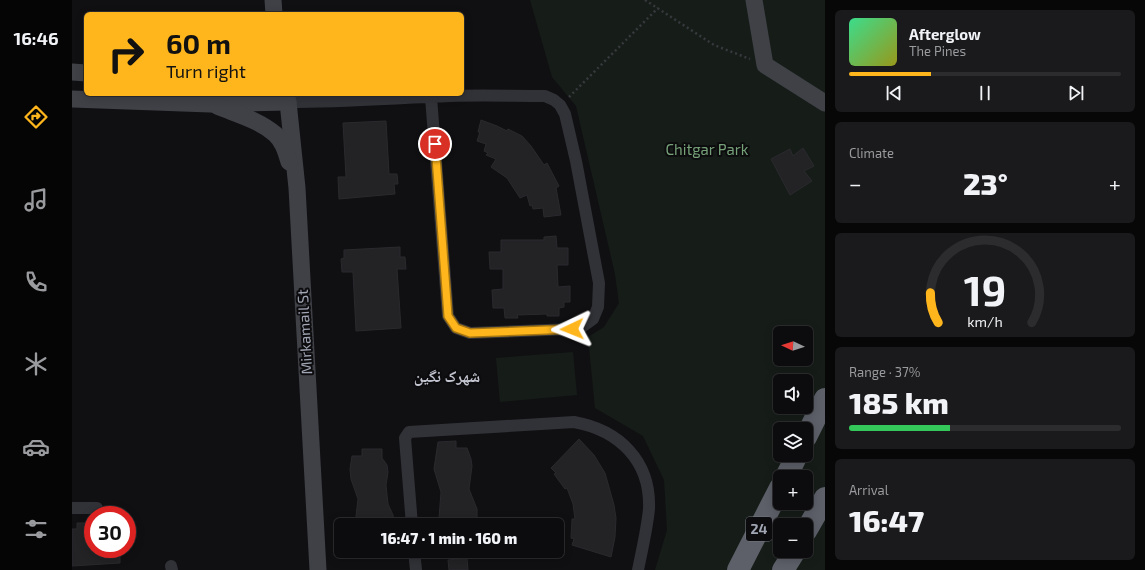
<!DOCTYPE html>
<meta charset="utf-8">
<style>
:root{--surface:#0c0c0e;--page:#1a1a1c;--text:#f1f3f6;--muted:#9a9b9e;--line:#2c2c2e;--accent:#ffb61c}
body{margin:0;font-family:"Exo 2","Noto Naskh Arabic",sans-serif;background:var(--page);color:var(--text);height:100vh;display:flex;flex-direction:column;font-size:15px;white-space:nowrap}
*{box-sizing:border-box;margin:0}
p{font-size:13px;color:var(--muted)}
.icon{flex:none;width:22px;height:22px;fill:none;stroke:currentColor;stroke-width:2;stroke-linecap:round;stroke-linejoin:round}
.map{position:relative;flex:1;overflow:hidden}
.drawer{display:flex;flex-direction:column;gap:10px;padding:10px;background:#070708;width:320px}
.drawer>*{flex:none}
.banner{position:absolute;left:12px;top:12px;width:380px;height:84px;border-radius:6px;box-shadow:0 2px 10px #0003,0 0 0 1px var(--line);background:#ffb61c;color:#111;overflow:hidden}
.needle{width:26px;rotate:274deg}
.fabs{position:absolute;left:701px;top:326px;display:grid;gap:8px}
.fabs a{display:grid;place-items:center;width:40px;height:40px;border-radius:6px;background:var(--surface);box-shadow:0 2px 10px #0003,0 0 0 1px var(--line);font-size:20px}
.speed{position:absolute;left:12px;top:506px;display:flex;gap:8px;font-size:20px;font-weight:700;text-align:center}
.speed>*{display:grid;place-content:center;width:52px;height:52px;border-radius:50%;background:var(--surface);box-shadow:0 2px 10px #0003,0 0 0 1px var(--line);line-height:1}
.speed .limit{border:6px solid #d22;background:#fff;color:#111}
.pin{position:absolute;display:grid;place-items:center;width:34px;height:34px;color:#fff;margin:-17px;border:2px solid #fff;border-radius:50%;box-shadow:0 1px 4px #0007}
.me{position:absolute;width:44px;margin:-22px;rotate:268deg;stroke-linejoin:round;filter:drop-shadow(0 0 3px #0008)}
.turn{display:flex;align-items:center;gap:14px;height:84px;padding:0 16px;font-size:18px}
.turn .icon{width:52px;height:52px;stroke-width:2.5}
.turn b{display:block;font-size:28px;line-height:34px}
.big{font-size:30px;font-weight:800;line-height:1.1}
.drawer .card{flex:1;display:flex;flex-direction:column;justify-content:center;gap:6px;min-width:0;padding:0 14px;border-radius:6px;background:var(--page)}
.drawer .dial{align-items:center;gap:0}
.dial svg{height:104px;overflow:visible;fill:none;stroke:var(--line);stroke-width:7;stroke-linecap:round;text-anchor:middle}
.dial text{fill:var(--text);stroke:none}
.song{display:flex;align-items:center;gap:12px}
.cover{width:48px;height:48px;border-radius:6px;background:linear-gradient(135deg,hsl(150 70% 55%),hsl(60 70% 35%))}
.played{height:4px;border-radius:2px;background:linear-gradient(90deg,var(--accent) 30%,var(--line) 30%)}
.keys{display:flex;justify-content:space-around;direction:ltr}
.heat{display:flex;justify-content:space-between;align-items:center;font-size:22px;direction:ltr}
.charge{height:6px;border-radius:3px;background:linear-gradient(90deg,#34c759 37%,var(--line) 0)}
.trip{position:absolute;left:262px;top:518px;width:230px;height:40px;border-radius:6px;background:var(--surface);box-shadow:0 2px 10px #0003,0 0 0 1px var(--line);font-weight:800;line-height:40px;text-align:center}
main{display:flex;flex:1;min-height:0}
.dock{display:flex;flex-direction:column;width:72px;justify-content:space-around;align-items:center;background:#050506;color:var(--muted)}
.dock .icon{width:28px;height:28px}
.dock .active{color:var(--accent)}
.dock b{font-size:18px;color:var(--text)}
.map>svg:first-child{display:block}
.green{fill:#161d18;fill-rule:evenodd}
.building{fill:#232326;stroke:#2a2a2e}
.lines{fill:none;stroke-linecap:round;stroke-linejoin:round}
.path{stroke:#37393e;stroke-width:2.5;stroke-dasharray:2 3;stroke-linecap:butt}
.street{stroke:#313237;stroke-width:12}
.secondary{stroke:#3f4147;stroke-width:17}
.highway{stroke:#5d6069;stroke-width:22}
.route-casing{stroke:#a67612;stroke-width:10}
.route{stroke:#ffb61c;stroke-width:7}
.labels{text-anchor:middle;stroke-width:4;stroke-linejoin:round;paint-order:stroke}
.shield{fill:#0c0b0d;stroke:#747882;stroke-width:1}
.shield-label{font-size:14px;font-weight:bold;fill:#a1a6b4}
.park-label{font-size:15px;fill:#76a179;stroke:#0c0b0d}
.street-label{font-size:15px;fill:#a1a6b4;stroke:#0c0b0d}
.neighbourhood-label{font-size:16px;font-weight:bold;fill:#c2c5d0;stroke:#0c0b0d}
</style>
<main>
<nav class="dock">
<b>16:46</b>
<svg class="icon active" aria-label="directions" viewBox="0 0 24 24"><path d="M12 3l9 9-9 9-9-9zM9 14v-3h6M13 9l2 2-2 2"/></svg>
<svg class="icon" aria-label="music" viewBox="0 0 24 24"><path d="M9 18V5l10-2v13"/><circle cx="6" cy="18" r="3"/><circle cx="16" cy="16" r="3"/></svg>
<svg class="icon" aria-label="phone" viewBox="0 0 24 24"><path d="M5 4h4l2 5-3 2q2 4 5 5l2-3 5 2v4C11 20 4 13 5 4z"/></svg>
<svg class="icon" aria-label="climate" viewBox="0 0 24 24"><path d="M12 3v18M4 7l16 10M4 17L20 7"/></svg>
<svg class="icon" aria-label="car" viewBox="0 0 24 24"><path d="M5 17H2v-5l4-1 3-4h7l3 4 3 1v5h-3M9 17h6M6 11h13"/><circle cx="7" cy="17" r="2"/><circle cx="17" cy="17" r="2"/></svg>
<svg class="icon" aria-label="filters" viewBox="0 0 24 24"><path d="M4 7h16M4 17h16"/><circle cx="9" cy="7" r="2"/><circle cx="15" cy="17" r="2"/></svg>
</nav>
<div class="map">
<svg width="753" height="570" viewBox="0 0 753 570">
<rect width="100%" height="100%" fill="#101012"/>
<g class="green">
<path d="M458,0H753V570H583L595,530L592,480L571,436L523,408L516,337L532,327L547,303L543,274L504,106L480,77ZM708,333H734V359H708ZM708,381H734V407H708ZM708,429H734V455H708ZM708,477H734V503H708ZM708,525H734V551H708Z"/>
<path d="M501,352L505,395L428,402L424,358Z"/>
</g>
<g class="building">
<path d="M409,120L425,126L435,131L436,129L450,136L459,146L472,165L475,163L487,186L484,188L489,215L472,217L471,208L461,209L460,205L458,206L455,195L448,198L435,178L419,167L424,159L414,155L416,153L412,151L414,144L405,141L408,132H406Z"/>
<path d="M314,121L317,174H325L326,184H322L323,194L267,199L266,177H274L271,123Z"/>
<path d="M731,148L742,166L732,171L740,181L718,195L699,159L718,149L721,156Z"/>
<path d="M484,236L485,248H496V265H485L486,287L498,286V302H492V307L487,308V316H475V314L445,315L446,318H433L432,308H421L420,290L431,289V269H418L417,252H429V240H472V237Z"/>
<path d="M328,247V257H333L334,269H325L329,328L284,331L281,272H270L269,259L272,258V250Z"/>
<path d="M507,439L522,455L533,473L542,505L544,518L543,537L539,557L500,545L502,539L499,538L500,519H503L501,504L495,488L493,489L482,474L484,473L479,468Z"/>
<path d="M384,441V448H395L399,459L400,466L397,489L405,509V525H369L367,518L369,492L362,469L366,442Z"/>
<path d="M290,449H310V458L315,465L316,472L314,485L315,495L316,504L321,515L322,525H283L286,499L279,479L278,469L280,456H290Z"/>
<path d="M5,523H21V549H48V563L0,566V529H5Z"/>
<path d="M395,558L396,570H377L376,560Z"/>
</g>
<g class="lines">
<g class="path">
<path d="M573,0L642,45L678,59"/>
<path d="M497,97L586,8"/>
</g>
<g class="street">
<path d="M216,102C270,102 324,98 378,96C410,95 441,96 473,96L482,100L488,105L493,114L504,161L527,283L526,307L521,319L510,327L500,329L398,333L384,328L376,316L359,97"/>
<path d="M0,508H25"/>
<path d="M340,525L333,438L337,432L502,422C547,430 579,461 577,509C575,529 570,550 566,570"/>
<path d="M342,551L344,570"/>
<path d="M99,566L100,570"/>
</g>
<g class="secondary">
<path d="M201,0L202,14"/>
<path d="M682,0L693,65L753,103"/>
<path d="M0,72L14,73"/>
<path d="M214,94L216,102L225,188L246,570"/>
<path d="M0,99L138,104L216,102"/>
<path d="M145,106C164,114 187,120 203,134C211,141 214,152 217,162"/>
</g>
<g class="highway">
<path d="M734,437L753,399"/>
<path d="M714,477L725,455"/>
<path d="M734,531L753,498"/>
<path d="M666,570L708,488"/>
<path d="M711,570L723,551"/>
</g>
</g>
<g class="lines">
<g class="route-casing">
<path id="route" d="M363,144L376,316L384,328L398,333L500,329"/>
</g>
<use href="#route" class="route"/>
</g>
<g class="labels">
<rect class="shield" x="674" y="517" width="26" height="24" rx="3"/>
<g class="shield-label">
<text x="687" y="534">24</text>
</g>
<g class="park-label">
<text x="635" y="155">Chitgar Park</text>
</g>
<g class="street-label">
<text transform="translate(233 332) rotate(-93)" y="5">Mirkamail St</text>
</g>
<g class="neighbourhood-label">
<text x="375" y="382">شهرک نگین</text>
</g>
</g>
</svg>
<div class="fabs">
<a><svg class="needle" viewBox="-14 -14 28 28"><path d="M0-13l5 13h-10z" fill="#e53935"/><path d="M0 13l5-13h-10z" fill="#9a9b9e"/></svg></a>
<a><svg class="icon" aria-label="sound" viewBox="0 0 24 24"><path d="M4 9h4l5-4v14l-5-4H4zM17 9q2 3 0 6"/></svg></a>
<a><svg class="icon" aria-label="layers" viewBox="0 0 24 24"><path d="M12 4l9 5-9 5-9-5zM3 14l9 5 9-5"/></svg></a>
<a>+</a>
<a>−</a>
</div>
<div class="speed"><div class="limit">30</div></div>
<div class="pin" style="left:363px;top:144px;background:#d93025"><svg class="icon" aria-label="arrive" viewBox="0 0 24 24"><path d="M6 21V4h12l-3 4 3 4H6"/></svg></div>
<svg class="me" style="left:500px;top:329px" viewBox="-20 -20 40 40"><path d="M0-17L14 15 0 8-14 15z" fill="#ffb61c" stroke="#fff" stroke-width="4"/></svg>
<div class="trip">16:47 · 1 min · 160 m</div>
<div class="banner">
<div class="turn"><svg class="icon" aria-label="right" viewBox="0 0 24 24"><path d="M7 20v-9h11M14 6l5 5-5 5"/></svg><div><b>60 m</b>Turn right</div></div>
</div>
</div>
<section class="drawer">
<div class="card">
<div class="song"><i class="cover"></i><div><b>Afterglow</b><p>The Pines</p></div></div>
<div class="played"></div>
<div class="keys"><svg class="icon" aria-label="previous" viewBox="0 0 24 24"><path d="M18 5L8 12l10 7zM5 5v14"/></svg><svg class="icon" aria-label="pause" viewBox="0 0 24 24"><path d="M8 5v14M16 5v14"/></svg><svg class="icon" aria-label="next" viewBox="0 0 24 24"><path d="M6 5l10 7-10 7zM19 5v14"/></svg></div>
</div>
<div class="card"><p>Climate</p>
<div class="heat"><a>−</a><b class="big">23°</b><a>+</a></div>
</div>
<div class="card dial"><svg viewBox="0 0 100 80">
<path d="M14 69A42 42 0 1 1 86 69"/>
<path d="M14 69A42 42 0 0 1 8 46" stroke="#ffb61c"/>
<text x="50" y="56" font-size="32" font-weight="700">19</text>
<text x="50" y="72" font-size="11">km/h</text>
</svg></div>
<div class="card"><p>Range · 37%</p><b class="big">185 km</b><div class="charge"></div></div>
<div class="card"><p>Arrival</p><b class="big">16:47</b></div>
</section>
</main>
